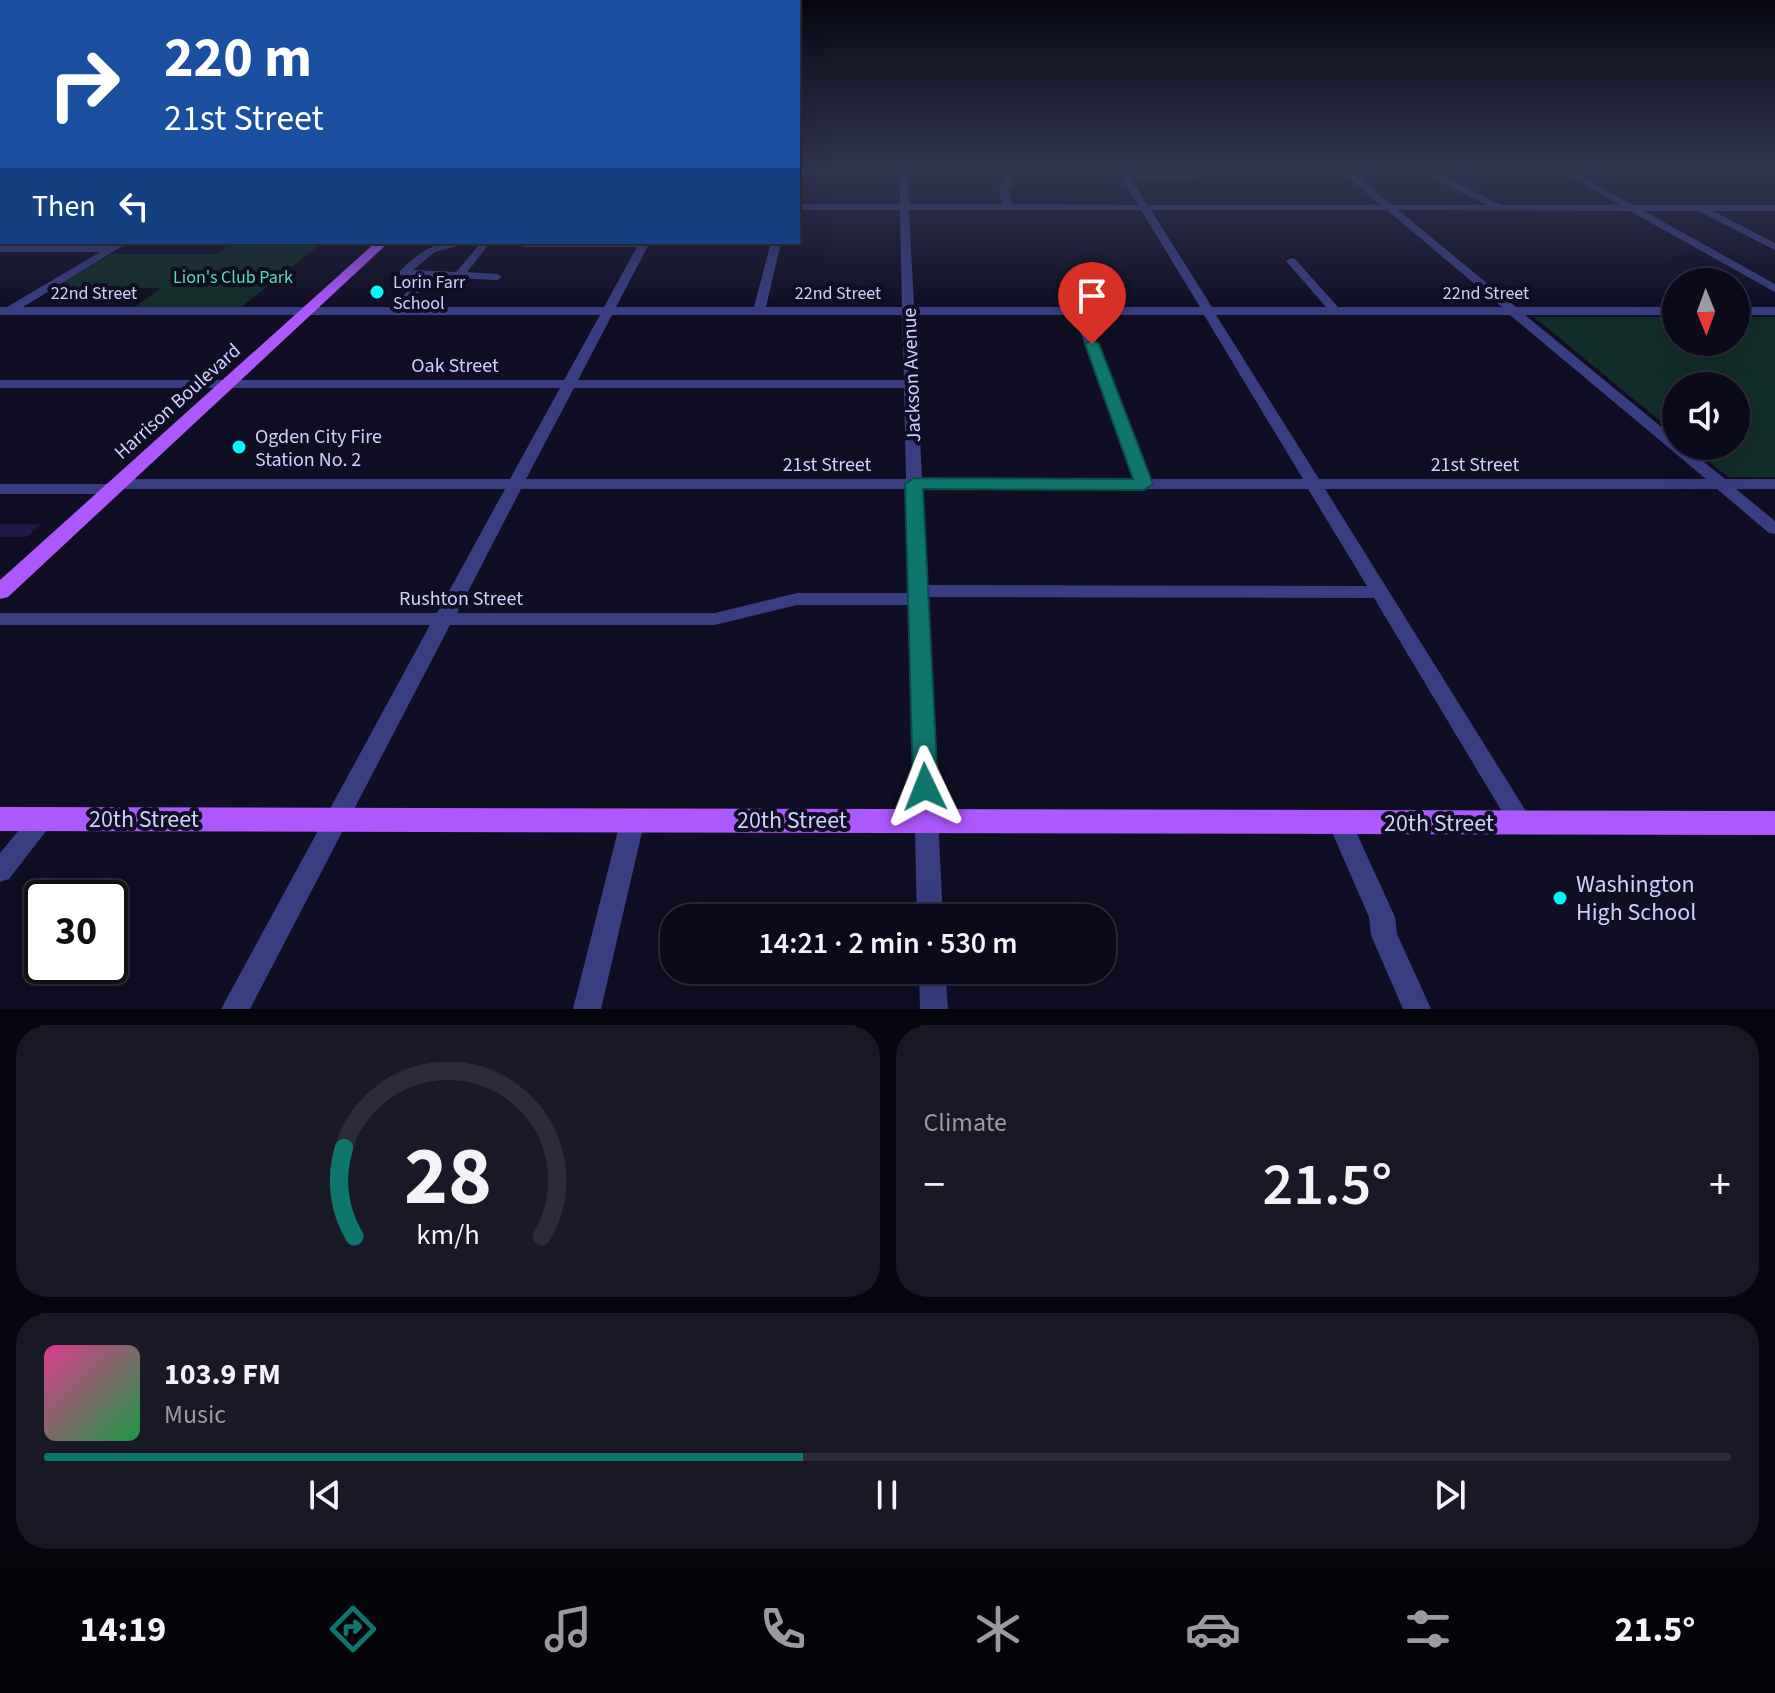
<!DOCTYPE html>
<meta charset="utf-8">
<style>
:root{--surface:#0b0a1a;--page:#191827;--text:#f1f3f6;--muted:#9a9aa2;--line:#2b2b39;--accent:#0f766e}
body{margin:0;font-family:"Source Sans 3",sans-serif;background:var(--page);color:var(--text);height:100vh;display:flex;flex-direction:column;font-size:30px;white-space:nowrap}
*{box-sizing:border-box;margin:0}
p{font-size:26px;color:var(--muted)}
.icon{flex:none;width:44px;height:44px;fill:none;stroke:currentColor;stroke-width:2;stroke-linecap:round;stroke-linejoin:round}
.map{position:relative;height:1009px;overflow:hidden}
.details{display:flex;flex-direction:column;gap:16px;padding:16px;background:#06060e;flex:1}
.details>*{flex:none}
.top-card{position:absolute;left:0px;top:0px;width:800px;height:244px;box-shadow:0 8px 32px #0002,0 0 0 2px var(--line);background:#1a4fa0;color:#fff;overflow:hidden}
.needle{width:52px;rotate:179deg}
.controls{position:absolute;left:1662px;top:268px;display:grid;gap:16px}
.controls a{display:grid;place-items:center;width:88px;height:88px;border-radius:50%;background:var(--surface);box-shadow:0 8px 32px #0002,0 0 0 2px var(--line);font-size:40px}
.speed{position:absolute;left:24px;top:880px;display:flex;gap:16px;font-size:40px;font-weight:700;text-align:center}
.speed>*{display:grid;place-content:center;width:104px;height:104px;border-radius:50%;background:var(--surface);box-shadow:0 8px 32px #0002,0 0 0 2px var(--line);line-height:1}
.speed .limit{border:4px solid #111;border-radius:12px;background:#fff;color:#111}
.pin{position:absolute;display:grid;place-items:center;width:68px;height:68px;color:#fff;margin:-82px -34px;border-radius:50% 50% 50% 0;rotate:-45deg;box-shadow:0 0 8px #0007}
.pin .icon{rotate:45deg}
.me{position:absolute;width:88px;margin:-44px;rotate:358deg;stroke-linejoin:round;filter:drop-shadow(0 0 6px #0008)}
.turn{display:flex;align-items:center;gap:28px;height:168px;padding:0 32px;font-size:36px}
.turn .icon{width:104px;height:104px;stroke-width:2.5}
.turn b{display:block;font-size:56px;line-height:68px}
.then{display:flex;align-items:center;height:76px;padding:0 32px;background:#0003;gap:16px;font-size:30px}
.big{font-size:60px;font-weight:600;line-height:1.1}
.details .widget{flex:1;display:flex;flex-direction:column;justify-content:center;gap:12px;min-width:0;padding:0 28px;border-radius:32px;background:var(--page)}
.details .dial{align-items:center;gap:0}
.dial svg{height:208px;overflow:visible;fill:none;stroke:var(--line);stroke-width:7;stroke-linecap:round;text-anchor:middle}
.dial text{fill:var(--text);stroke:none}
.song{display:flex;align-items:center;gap:24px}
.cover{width:96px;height:96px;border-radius:12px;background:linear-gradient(135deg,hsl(330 70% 55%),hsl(140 70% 35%))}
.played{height:8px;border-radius:4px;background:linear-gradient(90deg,var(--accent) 45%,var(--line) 45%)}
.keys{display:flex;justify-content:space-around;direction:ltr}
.heat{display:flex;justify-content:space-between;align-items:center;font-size:44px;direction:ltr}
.details .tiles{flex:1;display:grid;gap:16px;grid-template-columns:1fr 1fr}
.widget:last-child{grid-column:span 2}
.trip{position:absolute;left:660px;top:904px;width:456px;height:80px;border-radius:32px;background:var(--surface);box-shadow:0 8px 32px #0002,0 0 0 2px var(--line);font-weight:600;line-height:80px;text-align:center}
.tab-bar{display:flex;height:128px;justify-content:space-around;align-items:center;background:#04040a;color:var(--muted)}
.tab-bar .icon{width:56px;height:56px}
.tab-bar .active{color:var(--accent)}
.tab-bar b{font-size:36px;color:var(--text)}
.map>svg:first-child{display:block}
.green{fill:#112d29}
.building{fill:#1e1a44}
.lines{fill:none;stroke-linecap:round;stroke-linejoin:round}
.minor{fill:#393e82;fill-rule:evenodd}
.major{fill:#ad57ff;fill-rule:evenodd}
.route{fill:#0f766e;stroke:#0a4d48;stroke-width:2}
.poi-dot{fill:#00fbf7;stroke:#0f0e23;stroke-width:3}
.labels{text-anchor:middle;stroke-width:8;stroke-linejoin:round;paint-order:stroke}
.far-park-label{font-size:18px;fill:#5cdfaf;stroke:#0f0e23}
.far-poi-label{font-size:18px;fill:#d0d0ff;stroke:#0f0e23;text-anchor:start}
.far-street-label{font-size:18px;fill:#d0d0ff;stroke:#0f0e23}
.street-label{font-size:20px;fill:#d0d0ff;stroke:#0f0e23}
.poi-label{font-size:20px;fill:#d0d0ff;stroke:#0f0e23;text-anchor:start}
.near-street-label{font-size:24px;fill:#d0d0ff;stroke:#0f0e23}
.near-poi-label{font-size:24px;fill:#d0d0ff;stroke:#0f0e23;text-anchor:start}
</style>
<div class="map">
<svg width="1775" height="1009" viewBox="0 0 1775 1009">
<rect width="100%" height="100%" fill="#0f0e23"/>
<g class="green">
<path d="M233,242H323L240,308H133L161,288L55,287L111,254H216Z"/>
<path d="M1534,317H1676V342H1736V317H1775V477H1728L1690,446H1736V386H1676V434Z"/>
</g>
<path class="building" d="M0,524H42L26,537H0Z"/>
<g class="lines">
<g class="minor">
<rect x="0" y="169" width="2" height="4"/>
<path d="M899,169H907L909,204H1002L999,189L1007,179L1003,169H1011L1015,179L1008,189L1012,204L1138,205L1117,169H1125L1127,172H1195L1199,175L1195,178H1131L1147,205H1380L1339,169H1348L1392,205H1488L1440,182L1422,169H1431L1435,171H1478L1479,173L1475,176H1443L1501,205H1620L1559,169H1568L1633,205H1775V211H1713L1775,243V250L1698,211H1644L1775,284V292L1630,211L1398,210L1516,307H1676V315H1525L1676,439V446H1684L1725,479H1775V489H1736L1775,521V534L1769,533L1717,489H1325L1529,816L1533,823L1529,830L1521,833L1513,830L1374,598L927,597L943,918H917L910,605H797L715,625H450L250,1009H221L430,625H0V613H437L505,489H121L113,494H0V484H111L119,479H510L560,388H0V380H564L600,315H0V307H7L100,252H0V246H110L117,242H129L23,307H393L421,277L400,275V271C434,237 447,242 491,242L467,272L497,274L502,277L497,280L433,277L406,307H604L637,247H523L522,245L527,242H650L616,307H754L771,242H781L766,307H902L900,210H798V204H900ZM909,210H1141L1200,307H914ZM1151,210H1387L1502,307H1338L1295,259L1291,258L1286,261L1326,307H1212ZM461,245H479L456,272L413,270L435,252ZM612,315H902L904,380H578ZM914,315H1074L1135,479H922ZM1086,315H1204L1303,479H1150ZM1216,315H1510L1706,479H1319ZM574,388H904L906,479H526ZM521,489H907L909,593H797L715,613H457ZM922,489H1308L1367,586L927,585Z"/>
<path d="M2,178V184L0,185V179Z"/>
<rect x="0" y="204" width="2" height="6"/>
<rect x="1736" y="307" width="39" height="8"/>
<path d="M42,809L50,812L54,819L50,826L9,879L0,882V853L34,812Z"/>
<path d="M633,809L641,812L645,819L601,1009H573L621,819L625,812Z"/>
<path d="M1340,813L1348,816L1352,823L1395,917L1397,934L1431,1009H1403L1371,935L1369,917L1328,823L1332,816Z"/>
<path d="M919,970H945L948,1009H920Z"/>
</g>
<g class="major">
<path d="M376,242H389L8,597L0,599V580Z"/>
<path d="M0,807L1775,811V835L0,831Z"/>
</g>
</g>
<linearGradient id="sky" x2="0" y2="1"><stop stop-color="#080813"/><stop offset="0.55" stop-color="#313650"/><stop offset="1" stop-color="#313650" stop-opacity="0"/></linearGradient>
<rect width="1775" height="310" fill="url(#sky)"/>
<path class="route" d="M1092,340L1099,344L1153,484L1144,490L923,489L938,787L934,795L925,798L916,795L913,787L905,484L914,478L1133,479L1085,344Z"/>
<g class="poi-dot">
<circle cx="377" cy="292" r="8"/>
<circle cx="239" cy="447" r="8"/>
<circle cx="1560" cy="898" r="8"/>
</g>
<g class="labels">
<g class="far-park-label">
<text x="233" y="283">Lion's Club Park</text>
</g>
<g class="far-poi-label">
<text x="393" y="288">Lorin Farr<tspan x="393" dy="21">School</tspan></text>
</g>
<g class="far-street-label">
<text x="94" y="299">22nd Street</text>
<text x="838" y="299">22nd Street</text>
<text x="1486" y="299">22nd Street</text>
</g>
<g class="street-label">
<text x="455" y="372">Oak Street</text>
<text transform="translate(911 375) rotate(-92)" y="7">Jackson Avenue</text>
<text transform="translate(177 401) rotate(-42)" y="7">Harrison Boulevard</text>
<text x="827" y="471">21st Street</text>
<text x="1475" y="471">21st Street</text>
<text x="461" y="605">Rushton Street</text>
</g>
<g class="poi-label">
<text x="255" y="443">Ogden City Fire<tspan x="255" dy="23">Station No. 2</tspan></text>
</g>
<g class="near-street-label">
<text x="144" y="827">20th Street</text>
<text x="792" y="828">20th Street</text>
<text x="1439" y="831">20th Street</text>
</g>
<g class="near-poi-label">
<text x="1576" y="892">Washington<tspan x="1576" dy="28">High School</tspan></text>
</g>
</g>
</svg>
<div class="controls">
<a><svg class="needle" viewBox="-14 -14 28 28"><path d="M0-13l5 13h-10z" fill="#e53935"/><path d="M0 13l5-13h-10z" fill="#9a9aa2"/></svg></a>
<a><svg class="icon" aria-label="sound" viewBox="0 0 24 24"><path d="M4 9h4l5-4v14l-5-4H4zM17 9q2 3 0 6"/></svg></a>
</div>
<div class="speed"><div class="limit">30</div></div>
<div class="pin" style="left:1092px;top:344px;background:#d93025"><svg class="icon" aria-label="arrive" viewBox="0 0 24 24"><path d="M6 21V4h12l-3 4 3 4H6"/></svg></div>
<svg class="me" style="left:925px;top:787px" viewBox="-20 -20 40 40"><path d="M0-17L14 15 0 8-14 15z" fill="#0f766e" stroke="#fff" stroke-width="4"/></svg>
<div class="trip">14:21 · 2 min · 530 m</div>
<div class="top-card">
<div class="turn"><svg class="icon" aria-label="right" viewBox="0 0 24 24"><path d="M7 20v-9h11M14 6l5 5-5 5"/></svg><div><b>220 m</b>21st Street</div></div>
<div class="then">Then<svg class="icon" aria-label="left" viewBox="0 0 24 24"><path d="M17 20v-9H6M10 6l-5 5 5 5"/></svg></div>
</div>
</div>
<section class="details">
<div class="tiles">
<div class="widget dial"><svg viewBox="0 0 100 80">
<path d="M14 69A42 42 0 1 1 86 69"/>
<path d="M14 69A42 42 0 0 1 10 35" stroke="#0f766e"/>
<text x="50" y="56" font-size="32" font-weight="700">28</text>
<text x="50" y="72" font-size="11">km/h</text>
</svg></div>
<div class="widget"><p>Climate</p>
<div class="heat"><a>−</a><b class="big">21.5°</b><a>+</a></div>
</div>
<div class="widget">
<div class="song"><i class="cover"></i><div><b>103.9 FM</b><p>Music</p></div></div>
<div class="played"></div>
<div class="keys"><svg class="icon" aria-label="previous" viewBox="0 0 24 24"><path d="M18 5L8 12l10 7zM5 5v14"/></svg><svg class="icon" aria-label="pause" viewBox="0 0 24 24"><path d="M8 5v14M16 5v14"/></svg><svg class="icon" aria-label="next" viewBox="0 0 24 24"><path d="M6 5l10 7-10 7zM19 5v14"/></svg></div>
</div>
</div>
</section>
<nav class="tab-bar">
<b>14:19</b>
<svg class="icon active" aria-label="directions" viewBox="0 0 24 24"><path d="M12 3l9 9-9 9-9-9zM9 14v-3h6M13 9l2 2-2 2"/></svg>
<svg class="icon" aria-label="music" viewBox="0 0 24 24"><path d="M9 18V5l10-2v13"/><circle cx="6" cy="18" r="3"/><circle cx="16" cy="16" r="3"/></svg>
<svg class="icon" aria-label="phone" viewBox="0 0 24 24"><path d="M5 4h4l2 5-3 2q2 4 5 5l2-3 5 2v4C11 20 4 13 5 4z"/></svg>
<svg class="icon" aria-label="climate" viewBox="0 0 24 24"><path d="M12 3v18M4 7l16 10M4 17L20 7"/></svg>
<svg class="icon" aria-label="car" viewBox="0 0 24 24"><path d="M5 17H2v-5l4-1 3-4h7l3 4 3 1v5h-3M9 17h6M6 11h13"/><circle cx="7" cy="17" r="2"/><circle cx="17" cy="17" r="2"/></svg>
<svg class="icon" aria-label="filters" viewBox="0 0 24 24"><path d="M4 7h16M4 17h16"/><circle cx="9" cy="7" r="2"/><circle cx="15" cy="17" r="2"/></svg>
<b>21.5°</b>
</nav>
